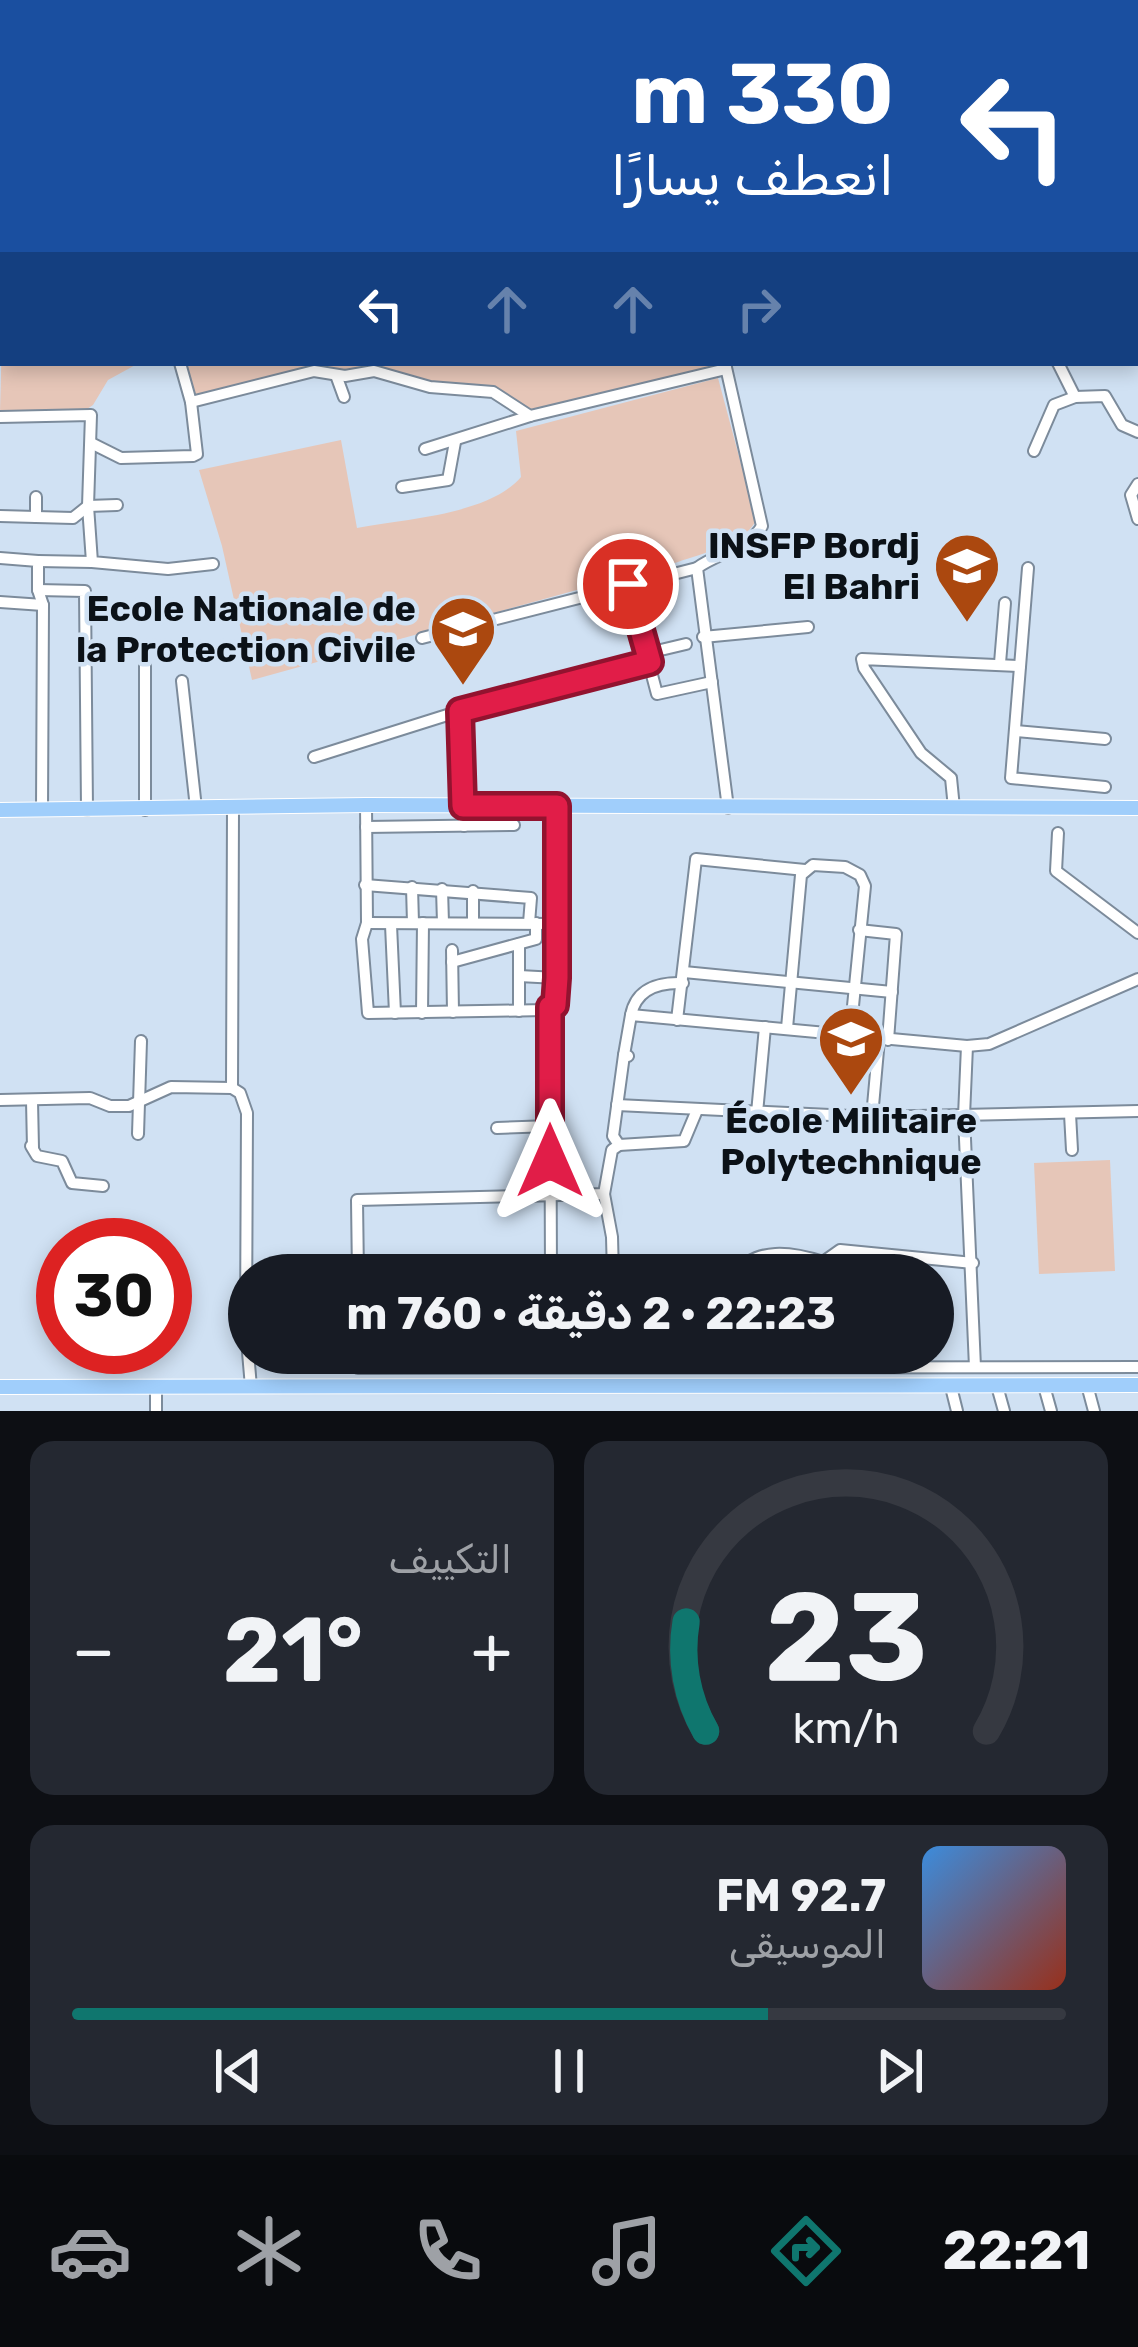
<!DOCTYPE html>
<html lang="ar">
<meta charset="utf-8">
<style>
:root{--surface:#171b24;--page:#242831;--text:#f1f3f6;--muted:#9ea1a6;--line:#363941;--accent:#0f766e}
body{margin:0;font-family:Rubik,Cairo,sans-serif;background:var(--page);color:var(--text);direction:rtl;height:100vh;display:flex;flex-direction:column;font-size:45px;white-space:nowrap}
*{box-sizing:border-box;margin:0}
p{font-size:39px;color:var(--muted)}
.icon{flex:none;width:66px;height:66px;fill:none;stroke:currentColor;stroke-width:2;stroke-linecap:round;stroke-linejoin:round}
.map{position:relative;height:1411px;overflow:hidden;direction:ltr}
.panel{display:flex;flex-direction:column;gap:30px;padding:30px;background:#0d0f14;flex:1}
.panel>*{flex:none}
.hud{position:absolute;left:0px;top:0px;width:1140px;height:366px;box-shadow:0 6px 18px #0003;direction:rtl;background:#1a4fa0;color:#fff;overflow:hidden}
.speed{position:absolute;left:36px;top:1218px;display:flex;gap:24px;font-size:60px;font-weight:700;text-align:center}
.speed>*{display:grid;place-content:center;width:156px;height:156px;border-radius:50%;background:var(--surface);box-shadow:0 6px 18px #0003;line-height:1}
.speed .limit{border:18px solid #d22;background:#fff;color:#111}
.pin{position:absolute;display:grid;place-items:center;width:102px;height:102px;color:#fff;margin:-51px;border:6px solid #fff;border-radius:50%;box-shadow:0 3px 12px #0007}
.me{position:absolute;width:132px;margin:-66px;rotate:0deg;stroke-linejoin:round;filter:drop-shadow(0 0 9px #0008)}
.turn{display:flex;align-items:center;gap:42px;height:252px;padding:0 48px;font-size:54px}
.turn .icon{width:156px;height:156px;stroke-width:2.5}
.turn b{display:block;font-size:84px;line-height:102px}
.lanes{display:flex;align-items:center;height:114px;padding:0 48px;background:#0003;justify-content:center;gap:60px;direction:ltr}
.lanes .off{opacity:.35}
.big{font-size:90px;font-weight:700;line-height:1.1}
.panel .widget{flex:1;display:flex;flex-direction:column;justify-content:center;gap:18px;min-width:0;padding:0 42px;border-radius:24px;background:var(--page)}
.panel .dial{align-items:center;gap:0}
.dial svg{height:312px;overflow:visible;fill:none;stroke:var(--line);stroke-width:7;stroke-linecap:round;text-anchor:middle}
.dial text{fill:var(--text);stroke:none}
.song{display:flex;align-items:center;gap:36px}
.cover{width:144px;height:144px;border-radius:18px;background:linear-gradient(135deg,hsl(210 70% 55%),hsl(10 70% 35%))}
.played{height:12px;border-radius:6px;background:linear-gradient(90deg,var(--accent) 70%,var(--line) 70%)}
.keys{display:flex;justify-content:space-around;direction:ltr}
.heat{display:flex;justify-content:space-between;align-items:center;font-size:66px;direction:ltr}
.panel .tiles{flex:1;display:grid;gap:30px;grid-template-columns:1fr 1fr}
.widget:last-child{grid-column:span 2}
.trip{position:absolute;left:228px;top:1254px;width:726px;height:120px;border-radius:60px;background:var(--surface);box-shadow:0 6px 18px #0003;font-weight:700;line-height:120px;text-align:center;direction:rtl}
.menu{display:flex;height:192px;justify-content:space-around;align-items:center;background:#090b0e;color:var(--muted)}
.menu .icon{width:84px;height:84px}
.menu .active{color:var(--accent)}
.menu b{font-size:54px;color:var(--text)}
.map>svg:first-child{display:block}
.grass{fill:#e6c6b8}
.forest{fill:url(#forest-firs)}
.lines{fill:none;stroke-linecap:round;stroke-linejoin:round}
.minor-casing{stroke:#7c8b9b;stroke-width:14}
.major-casing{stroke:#fff;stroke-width:16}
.minor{stroke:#fff;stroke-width:10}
.major{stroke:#a0cefb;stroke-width:14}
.route-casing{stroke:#92132f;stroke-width:30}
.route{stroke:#e11d48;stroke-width:21}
.labels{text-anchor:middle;stroke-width:9;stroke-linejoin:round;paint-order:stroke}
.poi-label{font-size:36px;font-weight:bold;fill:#0b1117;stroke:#d0e1f3;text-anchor:end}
</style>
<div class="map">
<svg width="1138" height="1411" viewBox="0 0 1138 1411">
<defs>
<pattern id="forest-firs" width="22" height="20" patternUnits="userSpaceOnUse" patternTransform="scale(3)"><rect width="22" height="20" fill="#e6c6b8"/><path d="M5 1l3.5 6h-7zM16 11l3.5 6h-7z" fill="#c4a99d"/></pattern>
</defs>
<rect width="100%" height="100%" fill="#d0e1f3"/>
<g class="grass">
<path d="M0,0L68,3H3V237Z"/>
<path d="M147,0H468V3H126Z"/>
<path d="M639,0H1085L1074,3Z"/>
<path d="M3,293V363H139L108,380L93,405L84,411L0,412Z"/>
<path d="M183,363H715L716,367L530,414L510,396L402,386L381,376L331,371L196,396L192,394Z"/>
<path d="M718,378L756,520C745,545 702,553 678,562L252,680L222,546L199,470L341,440L357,528C404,519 489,515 521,477L516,431Z"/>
<path d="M1110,1160L1115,1271L1039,1274L1034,1163Z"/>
</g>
<path class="forest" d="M640,0H834L835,3H641Z"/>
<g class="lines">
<g class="minor-casing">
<g id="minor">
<path d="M65,0L66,3"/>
<path d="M493,0L494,3"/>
<path d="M552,0L553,3"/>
<path d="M608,0L609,3"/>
<path d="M633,0L634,3"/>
<path d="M0,23L3,22"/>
<path d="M1137,180H1138"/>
<path d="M1137,334L1138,335"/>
<path d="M180,363L191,402L314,371L345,376L374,371L430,387L493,392L530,416"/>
<path d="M725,363L762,526C750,548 717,553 697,568L728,808"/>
<path d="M1058,363L1075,397"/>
<path d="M336,375L344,397"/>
<path d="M0,417L91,415L88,506L92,562L168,569L213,564"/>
<path d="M91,443L121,458L193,456L197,454L191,402"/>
<path d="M425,449L530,416L726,369"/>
<path d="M1034,451L1054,405L1075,397L1105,396L1122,425L1138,432"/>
<path d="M1138,484L1131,495L1138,519"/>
<path d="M402,487L448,480L455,442"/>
<path d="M0,516L36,517V497"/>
<path d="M36,517L73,518L88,506L117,505"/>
<path d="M0,558L38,561V590L43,605L42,810"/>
<path d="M38,561L92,562"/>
<path d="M1028,568L1011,778L1105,787"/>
<path d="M628,584L657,694L712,682"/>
<path d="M38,590L85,591L87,810"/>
<path d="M0,602L43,605"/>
<path d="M703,637L808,627"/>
<path d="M422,638L697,568"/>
<path d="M648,653L686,644"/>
<path d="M1000,663L1005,603"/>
<path d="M145,666V810"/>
<path d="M182,681L196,808"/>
<path d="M460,711L464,826"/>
<path d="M1015,731L1105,739"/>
<path d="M314,757L460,711L650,661"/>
<path d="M366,805L367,923L362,939L368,1013L545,1010L555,1005L557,806"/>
<path d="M954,808L951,778L921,753L864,668L862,659L1020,666"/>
<path d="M233,809L232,1088L240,1093L247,1113L246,1329L251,1387"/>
<path d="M366,827L514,825"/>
<path d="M1058,833L1056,871L1138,933"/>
<path d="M365,885L531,898L529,923"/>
<path d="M412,887L413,923"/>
<path d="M442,889L443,923"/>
<path d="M367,923L557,924"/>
<path d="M473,923V891"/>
<path d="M391,925L395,1013"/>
<path d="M859,930L896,934L888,1040"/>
<path d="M519,944V1011"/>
<path d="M452,950L453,1012"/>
<path d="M452,962L536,939V923"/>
<path d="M684,972L892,992"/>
<path d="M519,976L557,978"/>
<path d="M550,1007L551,1275"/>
<path d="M422,1013L423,923"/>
<path d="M631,1015C636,989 658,982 683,983"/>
<path d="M677,1020L696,859L805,870"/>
<path d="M787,1028L801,875L813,865L845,867L860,875L865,886L850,1036"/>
<path d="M967,1046L964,1116L975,1367"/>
<path d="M628,1056L624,1055L631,1015L967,1046L989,1044L1138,979"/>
<path d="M0,1100L90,1098L110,1106H129L171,1087L232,1088"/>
<path d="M32,1101L33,1148"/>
<path d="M617,1105L872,1117L1138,1111"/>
<path d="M757,1113L765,1027"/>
<path d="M1070,1114L1072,1150"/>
<path d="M872,1117L879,1039"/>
<path d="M497,1128L551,1126"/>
<path d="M138,1134L141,1041"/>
<path d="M619,1145L684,1141L697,1110"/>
<path d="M31,1146L37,1156L62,1161L72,1183L103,1186"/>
<path d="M604,1194L612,1237L613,1275"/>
<path d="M818,1270L823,1262L833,1275"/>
<path d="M358,1275L357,1200L604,1194L612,1150L619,1145L613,1136L624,1055"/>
<path d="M734,1275C757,1246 792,1252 823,1262L840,1250L973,1263"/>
<path d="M358,1353V1368L1138,1367"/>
<path d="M1087,1385L1094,1411"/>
<path d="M997,1386L1004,1411"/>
<path d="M1044,1386L1051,1411"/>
<path d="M951,1387L957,1411"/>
<path d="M156,1411V1387"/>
</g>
</g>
<g class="major-casing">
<g id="major">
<path d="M0,810L366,805L1138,808"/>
<path d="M0,1387L1138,1385"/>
</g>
</g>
<use href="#minor" class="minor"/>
<use href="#major" class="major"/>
</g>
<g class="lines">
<g class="route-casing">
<path id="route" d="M550,1161V1007L555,1005L557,978V806H463L460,711L650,662L628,584"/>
</g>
<use href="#route" class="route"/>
</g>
<defs>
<g id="university-pin" transform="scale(3.45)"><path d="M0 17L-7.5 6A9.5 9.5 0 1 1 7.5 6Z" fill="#ab480f" stroke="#d0e1f3"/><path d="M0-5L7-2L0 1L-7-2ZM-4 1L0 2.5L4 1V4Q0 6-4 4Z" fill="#fff"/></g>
</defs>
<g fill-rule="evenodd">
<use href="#university-pin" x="967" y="566"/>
<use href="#university-pin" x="463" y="629"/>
<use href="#university-pin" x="851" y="1039"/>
</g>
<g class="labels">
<g class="poi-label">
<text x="920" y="558">INSFP Bordj<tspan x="920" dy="41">El Bahri</tspan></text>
<text x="416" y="621">Ecole Nationale de<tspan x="416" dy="41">la Protection Civile</tspan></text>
<text x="851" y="1133" text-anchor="middle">École Militaire<tspan x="851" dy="41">Polytechnique</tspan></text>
</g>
</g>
</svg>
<div class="speed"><div class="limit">30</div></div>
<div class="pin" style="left:628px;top:584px;background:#d93025"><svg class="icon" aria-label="arrive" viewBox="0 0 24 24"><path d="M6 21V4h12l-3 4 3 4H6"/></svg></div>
<svg class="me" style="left:550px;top:1161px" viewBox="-20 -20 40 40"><path d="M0-17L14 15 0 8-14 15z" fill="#e11d48" stroke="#fff" stroke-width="4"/></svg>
<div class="trip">22:23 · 2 دقيقة · 760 m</div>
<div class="hud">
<div class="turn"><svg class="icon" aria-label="left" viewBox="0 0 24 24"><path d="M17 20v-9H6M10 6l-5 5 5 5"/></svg><div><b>330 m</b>انعطف يسارًا</div></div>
<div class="lanes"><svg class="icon" aria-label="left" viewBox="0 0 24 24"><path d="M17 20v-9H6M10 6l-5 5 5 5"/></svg><svg class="icon off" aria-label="ahead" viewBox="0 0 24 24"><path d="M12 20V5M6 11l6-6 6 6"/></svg><svg class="icon off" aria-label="ahead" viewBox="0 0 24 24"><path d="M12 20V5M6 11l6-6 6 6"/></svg><svg class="icon off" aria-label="right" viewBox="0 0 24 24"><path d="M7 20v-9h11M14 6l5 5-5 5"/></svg></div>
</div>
</div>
<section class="panel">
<div class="tiles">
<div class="widget dial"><svg viewBox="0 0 100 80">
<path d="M14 69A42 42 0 1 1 86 69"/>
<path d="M14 69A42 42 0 0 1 9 41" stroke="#0f766e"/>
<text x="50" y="56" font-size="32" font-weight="700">23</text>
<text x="50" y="72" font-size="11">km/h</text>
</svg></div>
<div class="widget"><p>التكييف</p>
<div class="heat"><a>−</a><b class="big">21°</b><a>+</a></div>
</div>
<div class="widget">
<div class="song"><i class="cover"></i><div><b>92.7 FM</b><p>الموسيقى</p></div></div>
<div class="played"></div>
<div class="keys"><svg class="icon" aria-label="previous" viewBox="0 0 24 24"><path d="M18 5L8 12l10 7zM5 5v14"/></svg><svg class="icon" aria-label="pause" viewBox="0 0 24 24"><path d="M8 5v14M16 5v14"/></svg><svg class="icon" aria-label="next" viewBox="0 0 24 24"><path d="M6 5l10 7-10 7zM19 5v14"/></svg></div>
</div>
</div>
</section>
<nav class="menu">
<b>22:21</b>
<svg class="icon active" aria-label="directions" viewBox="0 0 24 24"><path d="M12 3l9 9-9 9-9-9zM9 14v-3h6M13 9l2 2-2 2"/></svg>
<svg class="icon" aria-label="music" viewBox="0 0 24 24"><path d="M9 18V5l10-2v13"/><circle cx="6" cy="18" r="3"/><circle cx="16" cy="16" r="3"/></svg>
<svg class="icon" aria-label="phone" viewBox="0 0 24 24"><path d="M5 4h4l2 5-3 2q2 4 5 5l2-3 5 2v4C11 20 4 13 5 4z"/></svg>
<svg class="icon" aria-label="climate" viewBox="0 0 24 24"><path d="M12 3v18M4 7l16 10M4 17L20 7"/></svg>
<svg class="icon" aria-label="car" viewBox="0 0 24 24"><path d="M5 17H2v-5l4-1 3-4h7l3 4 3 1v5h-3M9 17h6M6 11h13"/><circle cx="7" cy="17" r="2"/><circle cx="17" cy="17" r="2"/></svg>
</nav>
